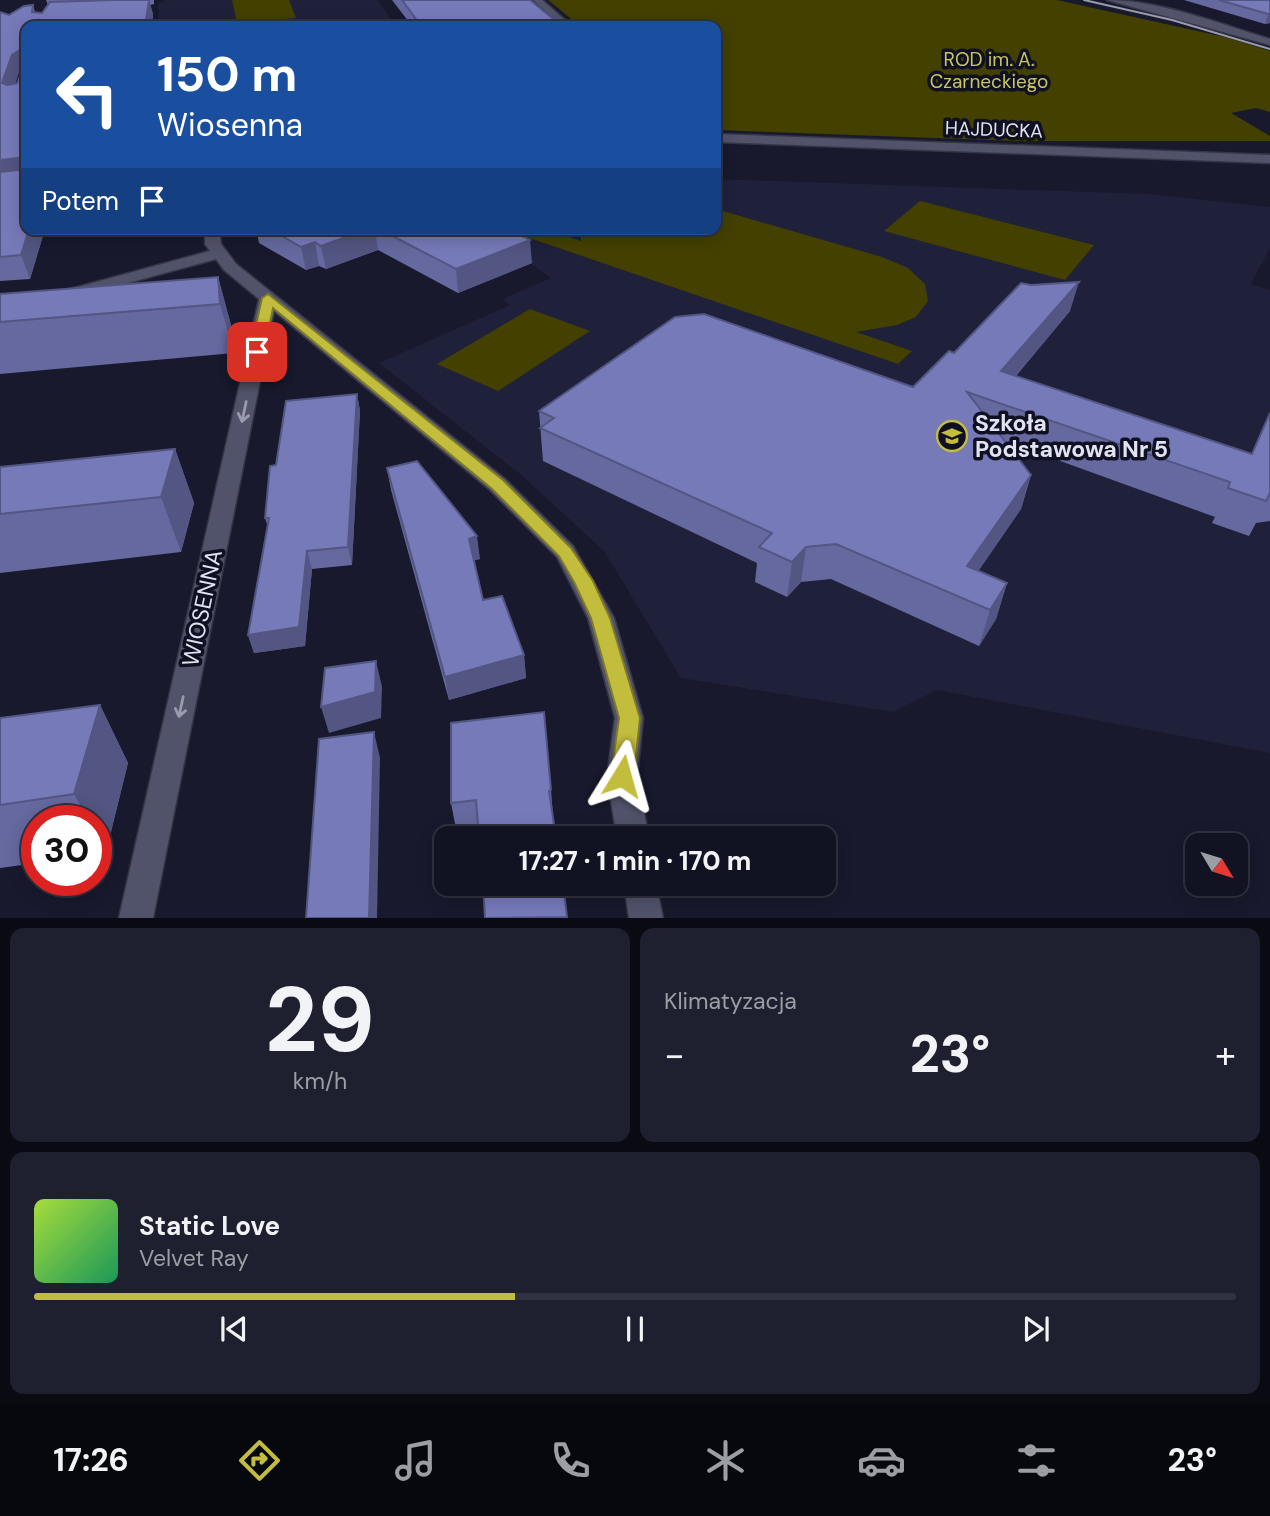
<!DOCTYPE html>
<html lang="pl">
<meta charset="utf-8">
<style>
:root{--surface:#121322;--page:#1f202f;--text:#f1f3f6;--muted:#9c9ea5;--line:#313240;--accent:#c3bd3e}
body{margin:0;font-family:"DM Sans",sans-serif;background:var(--page);color:var(--text);height:100vh;display:flex;flex-direction:column;font-size:26px;white-space:nowrap}
*{box-sizing:border-box;margin:0}
p{font-size:23px;color:var(--muted)}
.icon{flex:none;width:38px;height:38px;fill:none;stroke:currentColor;stroke-width:2;stroke-linecap:round;stroke-linejoin:round}
.map{position:relative;height:918px;overflow:hidden}
.drawer{display:flex;flex-direction:column;gap:10px;padding:10px;background:#0a0a13;flex:1}
.drawer>*{flex:none}
.top-card{position:absolute;left:21px;top:21px;width:700px;height:214px;border-radius:14px;box-shadow:0 4px 18px #0003,0 0 0 2px var(--line);background:#1a4fa0;color:#fff;overflow:hidden}
.needle{width:46px;rotate:128deg}
.controls{position:absolute;left:1185px;top:833px;display:grid;gap:14px}
.controls a{display:grid;place-items:center;width:63px;height:63px;border-radius:14px;background:var(--surface);box-shadow:0 4px 18px #0003,0 0 0 2px var(--line);font-size:35px}
.speed{position:absolute;left:21px;top:805px;display:flex;gap:14px;font-size:35px;font-weight:700;text-align:center}
.speed>*{display:grid;place-content:center;width:91px;height:91px;border-radius:50%;background:var(--surface);box-shadow:0 4px 18px #0003,0 0 0 2px var(--line);line-height:1}
.speed .limit{border:10px solid #d22;background:#fff;color:#111}
.pin{position:absolute;display:grid;place-items:center;width:60px;height:60px;color:#fff;margin:-30px;border-radius:14px;box-shadow:0 4px 10px #0006}
.me{position:absolute;width:77px;margin:-38px;rotate:8deg;stroke-linejoin:round;filter:drop-shadow(0 0 5px #0008)}
.turn{display:flex;align-items:center;gap:24px;height:147px;padding:0 21px;font-size:32px}
.turn .icon{width:91px;height:91px;stroke-width:2.5}
.turn b{display:block;font-size:49px;line-height:60px}
.then{display:flex;align-items:center;height:66px;padding:0 21px;background:#0003;gap:14px;font-size:26px}
.big{font-size:52px;font-weight:800;line-height:1.1}
.drawer .card{flex:1;display:flex;flex-direction:column;justify-content:center;gap:10px;min-width:0;padding:0 24px;border-radius:14px;background:var(--page)}
.drawer .dial{align-items:center;gap:0}
.dial b{font-size:91px;line-height:1}
.song{display:flex;align-items:center;gap:21px}
.cover{width:84px;height:84px;border-radius:10px;background:linear-gradient(135deg,hsl(80 70% 55%),hsl(150 70% 35%))}
.played{height:7px;border-radius:4px;background:linear-gradient(90deg,var(--accent) 40%,var(--line) 40%)}
.keys{display:flex;justify-content:space-around;direction:ltr}
.heat{display:flex;justify-content:space-between;align-items:center;font-size:38px;direction:ltr}
.drawer .tiles{flex:1;display:grid;gap:10px;grid-template-columns:1fr 1fr}
.card:last-child{grid-column:span 2}
.trip{position:absolute;left:434px;top:826px;width:402px;height:70px;border-radius:14px;background:var(--surface);box-shadow:0 4px 18px #0003,0 0 0 2px var(--line);font-weight:800;line-height:70px;text-align:center}
.menu{display:flex;height:112px;justify-content:space-around;align-items:center;background:#07080e;color:var(--muted)}
.menu .icon{width:49px;height:49px}
.menu .on{color:var(--accent)}
.menu b{font-size:32px;color:var(--text)}
.map>svg:first-child{display:block}
.built{fill:#1f203a}
.green{fill:#434000}
.lines{fill:none;stroke-linecap:round;stroke-linejoin:round}
.minor-casing{stroke:#363546;stroke-width:3}
.tertiary-casing{stroke:#363546;stroke-width:3}
.minor{fill:#51536b;fill-rule:evenodd}
.tertiary{fill:#51536b;fill-rule:evenodd}
.tram{stroke:#9a9bac;stroke-width:2}
.wall{fill:#66699f;fill-rule:evenodd}
.shaded-wall{fill:#535582}
.building{fill:#777ab9;stroke:#535582;stroke-width:2;fill-rule:evenodd}
.oneway{stroke:#9a9bae}
.route{fill:#c3bd3e;stroke:#7f7b28;stroke-width:2}
.labels{text-anchor:middle;stroke-width:7;stroke-linejoin:round;paint-order:stroke}
.far-park-label{font-size:19px;fill:#c9c55f;stroke:#101023}
.far-street-label{font-size:19px;fill:#e2e3f2;stroke:#101023}
.poi-label{font-size:23px;font-weight:bold;fill:#e2e3f2;stroke:#101023;text-anchor:start}
.street-label{font-size:23px;fill:#e2e3f2;stroke:#101023}
</style>
<div class="map">
<svg width="1270" height="918" viewBox="0 0 1270 918">
<rect width="100%" height="100%" fill="#18192d"/>
<g class="built">
<path d="M167,0H378L395,26H159L158,4Z"/>
<path d="M716,179L1149,194L1270,207V248L1251,284L1270,290V753L937,690L893,712L681,678L604,551L520,474L379,363L510,305L502,299L551,278L482,229H716Z"/>
</g>
<g class="green">
<path d="M232,0H289L296,18L237,23Z"/>
<path d="M548,0H1057L1229,38L1270,51V112L1256,108L1231,113L1270,136V141H1020L716,130V26H580Z"/>
<path d="M920,201L1094,245L1065,280L884,231Z"/>
<path d="M716,209L882,257L908,268L925,284L928,301L916,317L897,325L856,332L912,351L898,364L503,229H546L581,241V229H716Z"/>
<path d="M530,309L590,331L498,391L437,364Z"/>
</g>
<g class="lines">
<g class="minor-casing">
<g id="minor">
<path d="M533,0H542L572,26H562Z"/>
<path d="M716,134L1270,155V163L716,142Z"/>
<path d="M205,229H219L221,244L236,264L505,479L573,546L614,618L643,718L637,776L649,838H617L607,776L615,718L588,618L557,557L489,489L274,311L153,918H119L259,299L224,270L216,259L69,299L61,294L63,291L210,251L205,244Z"/>
<path d="M624,884H656L663,918H629Z"/>
</g>
</g>
<g class="tertiary-casing">
<path id="tertiary" d="M1107,0C1159,0 1220,24 1270,39V45Z"/>
</g>
<use href="#minor" class="minor"/>
<use href="#tertiary" class="tertiary"/>
<path class="tram" d="M1084,0L1172,20L1270,49"/>
</g>
<g class="wall">
<path d="M46,0H154V4L150,5L153,14L152,26H26V229H45L30,279L0,281V12L9,15L33,5L35,12L42,13L48,5ZM22,70L17,83L15,84L19,72Z"/>
<path d="M392,0H530L562,26H412Z"/>
<path d="M1184,0H1270V23L1265,24Z"/>
<path d="M256,229H508L532,263L458,293L378,250L326,269L319,266L306,270L259,243Z"/>
<path d="M218,277L231,325L234,353L0,374V294Z"/>
<path d="M1070,311L1016,376L1252,454L1270,412V521L1256,523L1249,536L1212,523L1215,517L1005,441L1031,475L1021,509L978,571L1007,583L996,619L979,646L831,579L801,582L787,597L755,582L757,563L543,461L539,411L913,387L954,353Z"/>
<path d="M357,394L360,411L352,565L312,569L305,646L254,653L248,635L268,527L265,518L276,465Z"/>
<path d="M175,449L194,503L181,552L0,573V467Z"/>
<path d="M387,468L480,559L474,560L483,600L524,655L526,678L449,700L391,490Z"/>
<path d="M100,705L128,763L106,852L96,853V821H37V863L0,868V718Z"/>
<path d="M551,790L553,816L456,829L451,803Z"/>
</g>
<g class="shaded-wall">
<path d="M149,0L153,14L152,26H145Z"/>
<path d="M1268,14H1270V23L1265,24Z"/>
<path d="M20,50L26,68L19,72L9,101L2,83L12,55Z"/>
<path d="M18,158L26,178L0,182V160Z"/>
<path d="M29,229H45L30,279L21,255Z"/>
<path d="M368,229H375L378,250L326,269L321,246Z"/>
<path d="M530,240L532,263L458,293L456,269Z"/>
<path d="M315,242L319,266L306,270L301,247Z"/>
<path d="M218,277L231,325L234,353L220,304Z"/>
<path d="M1079,282L1070,311L994,401L1001,371Z"/>
<path d="M357,394L360,411L352,565L348,547Z"/>
<path d="M175,449L194,503L181,552L161,497Z"/>
<path d="M1031,475L1021,509L960,598L967,566Z"/>
<path d="M477,536L480,559L472,561L469,539Z"/>
<path d="M806,547L801,582L787,597L792,562Z"/>
<path d="M307,551L312,569L305,646L254,653L248,635Z"/>
<path d="M1007,583L996,619L979,646L990,610Z"/>
<path d="M524,655L526,678L449,700L445,677Z"/>
<path d="M376,661L382,687L381,718L329,733L321,707Z"/>
<path d="M100,705L128,763L106,852L96,834V821H89L74,794Z"/>
<path d="M374,732L380,758L377,918H369Z"/>
</g>
<g class="building">
<path d="M113,0H149L145,26H26V229H29L21,255L0,257V172L18,170L21,168V160L18,158L0,160V12L9,15L24,6L33,5L32,12L42,13L50,2ZM20,50L22,71L17,83L7,85L2,83L12,55Z"/>
<path d="M402,0H530L562,26H421Z"/>
<path d="M1219,0H1270V14H1268Z"/>
<path d="M270,229H368L321,246L315,242L301,247Z"/>
<path d="M379,229H508L530,240L456,269Z"/>
<path d="M218,277L220,304L0,322V294Z"/>
<path d="M1079,282L1001,371L1252,454L1270,413V493L1266,501L1228,488L1230,482L967,392L1031,475L967,566L1007,583L990,610L836,544L806,547L792,562L759,547L772,533L540,428L554,418L539,411L675,317L704,314L913,387L949,351L954,353L1021,283L1031,285Z"/>
<path d="M357,394L348,547L307,551L299,627L248,635L269,518H265L270,466L276,465L286,401Z"/>
<path d="M175,449L161,497L0,514V467Z"/>
<path d="M417,461L477,536L469,539L483,600L502,596L524,655L445,677L387,468Z"/>
<path d="M376,661L375,692L321,707L325,668Z"/>
<path d="M100,705L74,794L0,805V718Z"/>
<path d="M544,712L551,790L549,791L556,838H479L476,800L451,803V723Z"/>
<path d="M374,732L369,918H306L319,739Z"/>
<path d="M483,884H563L567,917L485,918Z"/>
</g>
<defs><path id="oneway-shaft" d="M-6 0H5M1.5-3L5.5 0L1.5 3" fill="none" stroke-width="1.6" stroke-linecap="round" stroke-linejoin="round" transform="scale(1.75)"/></defs>
<g class="oneway">
<use href="#oneway-shaft" transform="translate(244 412) rotate(102)"/>
<use href="#oneway-shaft" transform="translate(181 707) rotate(102)"/>
</g>
<path class="route" d="M268,294L503,480L571,548L593,581L610,618L640,718L634,776L630,783L622,785L614,783L611,776L619,718L591,618L574,582L559,556L491,488L273,308L264,352L262,355H252L250,352L262,298Z"/>
<defs>
<g id="school-ring" transform="scale(1.575)"><circle r="9.5" fill="#101023" stroke="#c3bd3e" stroke-width="1.5"/><path d="M0-5L7-2L0 1L-7-2ZM-4 1L0 2.5L4 1V4Q0 6-4 4Z" fill="#c3bd3e"/></g>
</defs>
<g fill-rule="evenodd">
<use href="#school-ring" x="952" y="436"/>
</g>
<g class="labels">
<g class="far-park-label">
<text x="989" y="66">ROD im. A.<tspan x="989" dy="22">Czarneckiego</tspan></text>
</g>
<g class="far-street-label">
<text transform="translate(994 129) rotate(2)" y="7">HAJDUCKA</text>
</g>
<g class="poi-label">
<text x="975" y="431">Szkoła<tspan x="975" dy="26">Podstawowa Nr 5</tspan></text>
</g>
<g class="street-label">
<text transform="translate(202 608) rotate(-78)" y="8">WIOSENNA</text>
</g>
</g>
</svg>
<div class="controls">
<a><svg class="needle" viewBox="-14 -14 28 28"><path d="M0-13l5 13h-10z" fill="#e53935"/><path d="M0 13l5-13h-10z" fill="#9c9ea5"/></svg></a>
</div>
<div class="speed"><div class="limit">30</div></div>
<div class="pin" style="left:257px;top:352px;background:#d93025"><svg class="icon" aria-label="arrive" viewBox="0 0 24 24"><path d="M6 21V4h12l-3 4 3 4H6"/></svg></div>
<svg class="me" style="left:622px;top:776px" viewBox="-20 -20 40 40"><path d="M0-17L14 15 0 8-14 15z" fill="#c3bd3e" stroke="#fff" stroke-width="4"/></svg>
<div class="trip">17:27 · 1 min · 170 m</div>
<div class="top-card">
<div class="turn"><svg class="icon" aria-label="left" viewBox="0 0 24 24"><path d="M17 20v-9H6M10 6l-5 5 5 5"/></svg><div><b>150 m</b>Wiosenna</div></div>
<div class="then">Potem<svg class="icon" aria-label="arrive" viewBox="0 0 24 24"><path d="M6 21V4h12l-3 4 3 4H6"/></svg></div>
</div>
</div>
<section class="drawer">
<div class="tiles">
<div class="card dial"><b>29</b><p>km/h</p></div>
<div class="card"><p>Klimatyzacja</p>
<div class="heat"><a>−</a><b class="big">23°</b><a>+</a></div>
</div>
<div class="card">
<div class="song"><i class="cover"></i><div><b>Static Love</b><p>Velvet Ray</p></div></div>
<div class="played"></div>
<div class="keys"><svg class="icon" aria-label="previous" viewBox="0 0 24 24"><path d="M18 5L8 12l10 7zM5 5v14"/></svg><svg class="icon" aria-label="pause" viewBox="0 0 24 24"><path d="M8 5v14M16 5v14"/></svg><svg class="icon" aria-label="next" viewBox="0 0 24 24"><path d="M6 5l10 7-10 7zM19 5v14"/></svg></div>
</div>
</div>
</section>
<nav class="menu">
<b>17:26</b>
<svg class="icon on" aria-label="directions" viewBox="0 0 24 24"><path d="M12 3l9 9-9 9-9-9zM9 14v-3h6M13 9l2 2-2 2"/></svg>
<svg class="icon" aria-label="music" viewBox="0 0 24 24"><path d="M9 18V5l10-2v13"/><circle cx="6" cy="18" r="3"/><circle cx="16" cy="16" r="3"/></svg>
<svg class="icon" aria-label="phone" viewBox="0 0 24 24"><path d="M5 4h4l2 5-3 2q2 4 5 5l2-3 5 2v4C11 20 4 13 5 4z"/></svg>
<svg class="icon" aria-label="climate" viewBox="0 0 24 24"><path d="M12 3v18M4 7l16 10M4 17L20 7"/></svg>
<svg class="icon" aria-label="car" viewBox="0 0 24 24"><path d="M5 17H2v-5l4-1 3-4h7l3 4 3 1v5h-3M9 17h6M6 11h13"/><circle cx="7" cy="17" r="2"/><circle cx="17" cy="17" r="2"/></svg>
<svg class="icon" aria-label="filters" viewBox="0 0 24 24"><path d="M4 7h16M4 17h16"/><circle cx="9" cy="7" r="2"/><circle cx="15" cy="17" r="2"/></svg>
<b>23°</b>
</nav>
